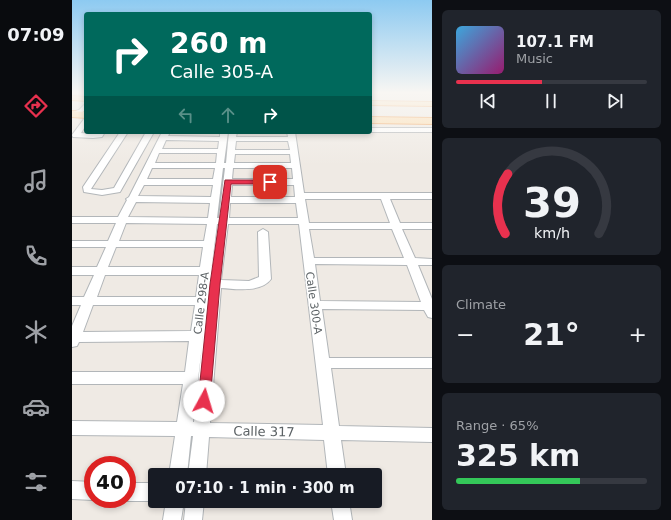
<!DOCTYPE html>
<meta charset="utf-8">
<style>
:root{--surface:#171b24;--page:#20242c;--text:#f1f3f6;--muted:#9ea1a6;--line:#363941;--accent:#e8314e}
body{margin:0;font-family:"DejaVu Sans",sans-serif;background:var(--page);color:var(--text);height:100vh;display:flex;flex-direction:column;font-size:15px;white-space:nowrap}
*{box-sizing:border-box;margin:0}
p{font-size:13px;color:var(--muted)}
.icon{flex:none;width:22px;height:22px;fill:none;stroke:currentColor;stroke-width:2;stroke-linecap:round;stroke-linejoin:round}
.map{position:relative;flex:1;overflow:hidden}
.side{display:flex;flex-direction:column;gap:10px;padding:10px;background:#0d0f14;width:239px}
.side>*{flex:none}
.hud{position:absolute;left:12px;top:12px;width:288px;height:122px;border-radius:4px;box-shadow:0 2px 6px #0003;background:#00695c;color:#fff;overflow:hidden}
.speed{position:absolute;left:12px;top:456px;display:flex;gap:8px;font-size:20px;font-weight:700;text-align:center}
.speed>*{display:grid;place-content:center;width:52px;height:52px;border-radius:50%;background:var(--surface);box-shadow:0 2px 6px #0003;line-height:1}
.speed .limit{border:6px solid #d22;background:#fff;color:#111}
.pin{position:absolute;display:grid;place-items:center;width:34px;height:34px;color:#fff;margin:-17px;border-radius:8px;box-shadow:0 2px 6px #0006}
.me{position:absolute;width:44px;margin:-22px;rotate:6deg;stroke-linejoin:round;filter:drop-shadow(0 0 3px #0008)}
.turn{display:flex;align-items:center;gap:14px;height:84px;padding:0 20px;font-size:18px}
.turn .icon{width:52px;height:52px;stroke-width:2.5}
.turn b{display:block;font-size:28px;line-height:34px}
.lanes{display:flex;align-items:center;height:38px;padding:0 20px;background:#0003;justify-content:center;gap:20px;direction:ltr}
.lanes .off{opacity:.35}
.big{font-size:30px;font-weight:800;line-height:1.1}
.side .card{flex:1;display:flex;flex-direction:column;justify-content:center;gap:6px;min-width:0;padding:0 14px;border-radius:6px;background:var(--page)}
.side .dial{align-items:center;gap:0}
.dial svg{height:104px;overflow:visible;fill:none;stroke:var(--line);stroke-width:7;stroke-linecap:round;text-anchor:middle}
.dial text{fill:var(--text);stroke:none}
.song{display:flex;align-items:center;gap:12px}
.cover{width:48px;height:48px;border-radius:6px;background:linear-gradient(135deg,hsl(200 70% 55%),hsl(320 70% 35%))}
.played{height:4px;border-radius:2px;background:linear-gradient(90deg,var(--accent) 45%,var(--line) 45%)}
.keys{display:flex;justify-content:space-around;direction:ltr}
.heat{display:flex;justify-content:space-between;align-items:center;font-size:22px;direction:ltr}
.charge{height:6px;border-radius:3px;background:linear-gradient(90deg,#34c759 65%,var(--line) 0)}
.trip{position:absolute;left:76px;top:468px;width:234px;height:40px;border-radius:4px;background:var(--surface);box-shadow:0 2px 6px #0003;font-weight:800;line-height:40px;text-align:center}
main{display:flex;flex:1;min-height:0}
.dock{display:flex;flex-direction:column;width:72px;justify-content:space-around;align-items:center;background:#090b0e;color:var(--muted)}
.dock .icon{width:28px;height:28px}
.dock .current{color:var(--accent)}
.dock b{font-size:18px;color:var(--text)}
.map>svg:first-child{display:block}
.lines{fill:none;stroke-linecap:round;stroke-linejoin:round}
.minor-casing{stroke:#b2b6b9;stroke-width:2}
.major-casing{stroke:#f0a35c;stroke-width:2}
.minor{fill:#fff;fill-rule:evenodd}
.major{fill:#fedcaa;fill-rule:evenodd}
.route{fill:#e8314e;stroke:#972033}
.labels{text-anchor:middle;stroke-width:3;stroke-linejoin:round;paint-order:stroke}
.street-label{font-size:11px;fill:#5c6265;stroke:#fff}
.near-street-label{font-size:13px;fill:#5c6265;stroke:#fff}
</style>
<main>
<nav class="dock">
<b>07:09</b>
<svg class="icon current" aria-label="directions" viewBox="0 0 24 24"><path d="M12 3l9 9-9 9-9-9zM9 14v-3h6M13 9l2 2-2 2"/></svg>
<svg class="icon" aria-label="music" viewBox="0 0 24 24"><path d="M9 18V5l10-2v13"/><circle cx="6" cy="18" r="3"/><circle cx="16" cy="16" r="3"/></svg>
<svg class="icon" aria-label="phone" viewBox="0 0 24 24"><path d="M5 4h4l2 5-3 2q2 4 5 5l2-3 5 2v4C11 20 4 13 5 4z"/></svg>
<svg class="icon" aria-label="climate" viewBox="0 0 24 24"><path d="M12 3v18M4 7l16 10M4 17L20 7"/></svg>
<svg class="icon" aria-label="car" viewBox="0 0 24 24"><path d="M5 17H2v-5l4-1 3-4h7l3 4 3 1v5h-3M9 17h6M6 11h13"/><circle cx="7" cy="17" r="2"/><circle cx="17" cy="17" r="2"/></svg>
<svg class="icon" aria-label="filters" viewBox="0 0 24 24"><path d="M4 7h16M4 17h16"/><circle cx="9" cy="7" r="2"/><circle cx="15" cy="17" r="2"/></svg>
</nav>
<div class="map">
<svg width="360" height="520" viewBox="0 0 360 520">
<rect width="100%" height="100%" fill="#efeae4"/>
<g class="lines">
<g class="minor-casing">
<g id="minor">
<path d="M14,103C14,112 9,115 0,117V112L7,110Z"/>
<path d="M14,118V125L9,133L21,134L33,132L30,137L21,138L1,137L0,135L12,119Z"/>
<rect x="298" y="128" width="62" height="4"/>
<path d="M48,132H56L19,189L30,190L42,188L74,132H82L48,192L30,195L12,192L11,187Z"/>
<path d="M90,132H98L96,136L148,137V132H156L152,163H154L157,132H165L164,137H216L215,132H223L232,193H360V199H318L328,223H360V229H330L343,258L360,259V265H346L360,299V318L356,317L352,310L250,309L257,358H360V368H259L267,426L360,428V442L269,440L274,475H256L252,440L137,437L134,475H116L121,436H119L115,475H97L103,436L0,435V421L105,422L111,384H0V372H113L117,341L7,342L5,346L0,347V326L9,305H0V297H12L22,275H0V267H25L34,247H0V241H36L44,223H0V217H46L55,200L54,199L57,197ZM94,140L147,141L146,149H90ZM164,141H216L218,150H163ZM87,153H145L144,163H83ZM163,154H218L219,163H162ZM80,168H143L141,179H75ZM151,168H153L147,218H145ZM161,168H220L221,179H160ZM72,185H141L139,197L66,196ZM160,185H222L223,197H159ZM233,199H309L318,223H237ZM64,202L138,203L136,218L56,217ZM158,203H224L226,218H157ZM54,223L135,224L132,241H47ZM145,224H146L139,272ZM156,224H227L251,425L138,423L149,288C163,289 189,293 199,279L196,232L191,229L186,232L187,277L177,281L149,280ZM237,229H320L332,258H242ZM44,247H131L128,267H36ZM243,264L335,265L349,302L248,301ZM33,275H127L124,297H25ZM21,305H123L119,331L11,332ZM131,336L122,422H121L131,337Z"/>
<path d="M0,481L21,482V499H23L21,500L0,499Z"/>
<path d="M55,483H83V501H55L51,499H55Z"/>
<path d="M94,501H112L109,520H91Z"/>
<path d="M114,501H132L130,520H112Z"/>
<path d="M259,501H277L280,520H262Z"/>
</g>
</g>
<g class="major-casing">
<g id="major">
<path d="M0,96L14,97V101L0,100Z"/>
<path d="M298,101L360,102V106L298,105Z"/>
<path d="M0,111L14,112V118L0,117Z"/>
<path d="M298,117L360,118V124L298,123Z"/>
</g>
</g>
<use href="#minor" class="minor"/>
<use href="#major" class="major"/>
</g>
<linearGradient id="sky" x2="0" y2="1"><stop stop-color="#8dcaf1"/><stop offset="0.56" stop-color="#f8f6f3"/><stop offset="1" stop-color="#f8f6f3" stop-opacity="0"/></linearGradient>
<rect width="360" height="165" fill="url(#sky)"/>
<path class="route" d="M153,180H198L201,182L198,184H159L148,284L138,401L136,405L132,406L127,405L126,401L138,284Z"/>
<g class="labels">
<g class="street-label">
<text transform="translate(129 303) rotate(-83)" y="4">Calle 298-A</text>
<text transform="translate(242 303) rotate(82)" y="4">Calle 300-A</text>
</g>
<g class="near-street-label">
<text transform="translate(192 431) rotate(1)" y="5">Calle 317</text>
</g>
</g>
</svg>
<div class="speed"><div class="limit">40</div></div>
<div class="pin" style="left:198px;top:182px;background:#d93025"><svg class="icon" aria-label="arrive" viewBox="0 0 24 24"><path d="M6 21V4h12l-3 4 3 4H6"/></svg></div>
<svg class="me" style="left:132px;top:401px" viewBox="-20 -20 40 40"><circle r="19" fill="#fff"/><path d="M0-13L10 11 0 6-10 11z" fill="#e8314e"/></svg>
<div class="trip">07:10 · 1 min · 300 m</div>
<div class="hud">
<div class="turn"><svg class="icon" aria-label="right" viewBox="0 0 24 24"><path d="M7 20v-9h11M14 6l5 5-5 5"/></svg><div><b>260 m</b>Calle 305-A</div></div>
<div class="lanes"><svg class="icon off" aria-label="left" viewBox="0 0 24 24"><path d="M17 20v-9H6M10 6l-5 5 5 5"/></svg><svg class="icon off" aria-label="ahead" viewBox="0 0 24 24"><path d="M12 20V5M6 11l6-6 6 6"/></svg><svg class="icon" aria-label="right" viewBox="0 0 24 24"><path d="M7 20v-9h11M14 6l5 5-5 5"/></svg></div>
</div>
</div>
<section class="side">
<div class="card">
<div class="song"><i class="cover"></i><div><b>107.1 FM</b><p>Music</p></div></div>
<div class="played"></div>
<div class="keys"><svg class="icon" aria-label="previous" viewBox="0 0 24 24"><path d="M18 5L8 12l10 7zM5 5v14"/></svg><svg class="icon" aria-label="pause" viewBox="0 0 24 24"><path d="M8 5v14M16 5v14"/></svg><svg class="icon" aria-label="next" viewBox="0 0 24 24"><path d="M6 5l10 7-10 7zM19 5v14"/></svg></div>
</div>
<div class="card dial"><svg viewBox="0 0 100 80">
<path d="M14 69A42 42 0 1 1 86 69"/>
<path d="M14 69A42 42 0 0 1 16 23" stroke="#e8314e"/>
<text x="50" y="56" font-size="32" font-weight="700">39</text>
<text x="50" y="72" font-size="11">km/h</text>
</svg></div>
<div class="card"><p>Climate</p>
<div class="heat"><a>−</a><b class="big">21°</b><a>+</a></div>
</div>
<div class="card"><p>Range · 65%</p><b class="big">325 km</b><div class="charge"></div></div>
</section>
</main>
